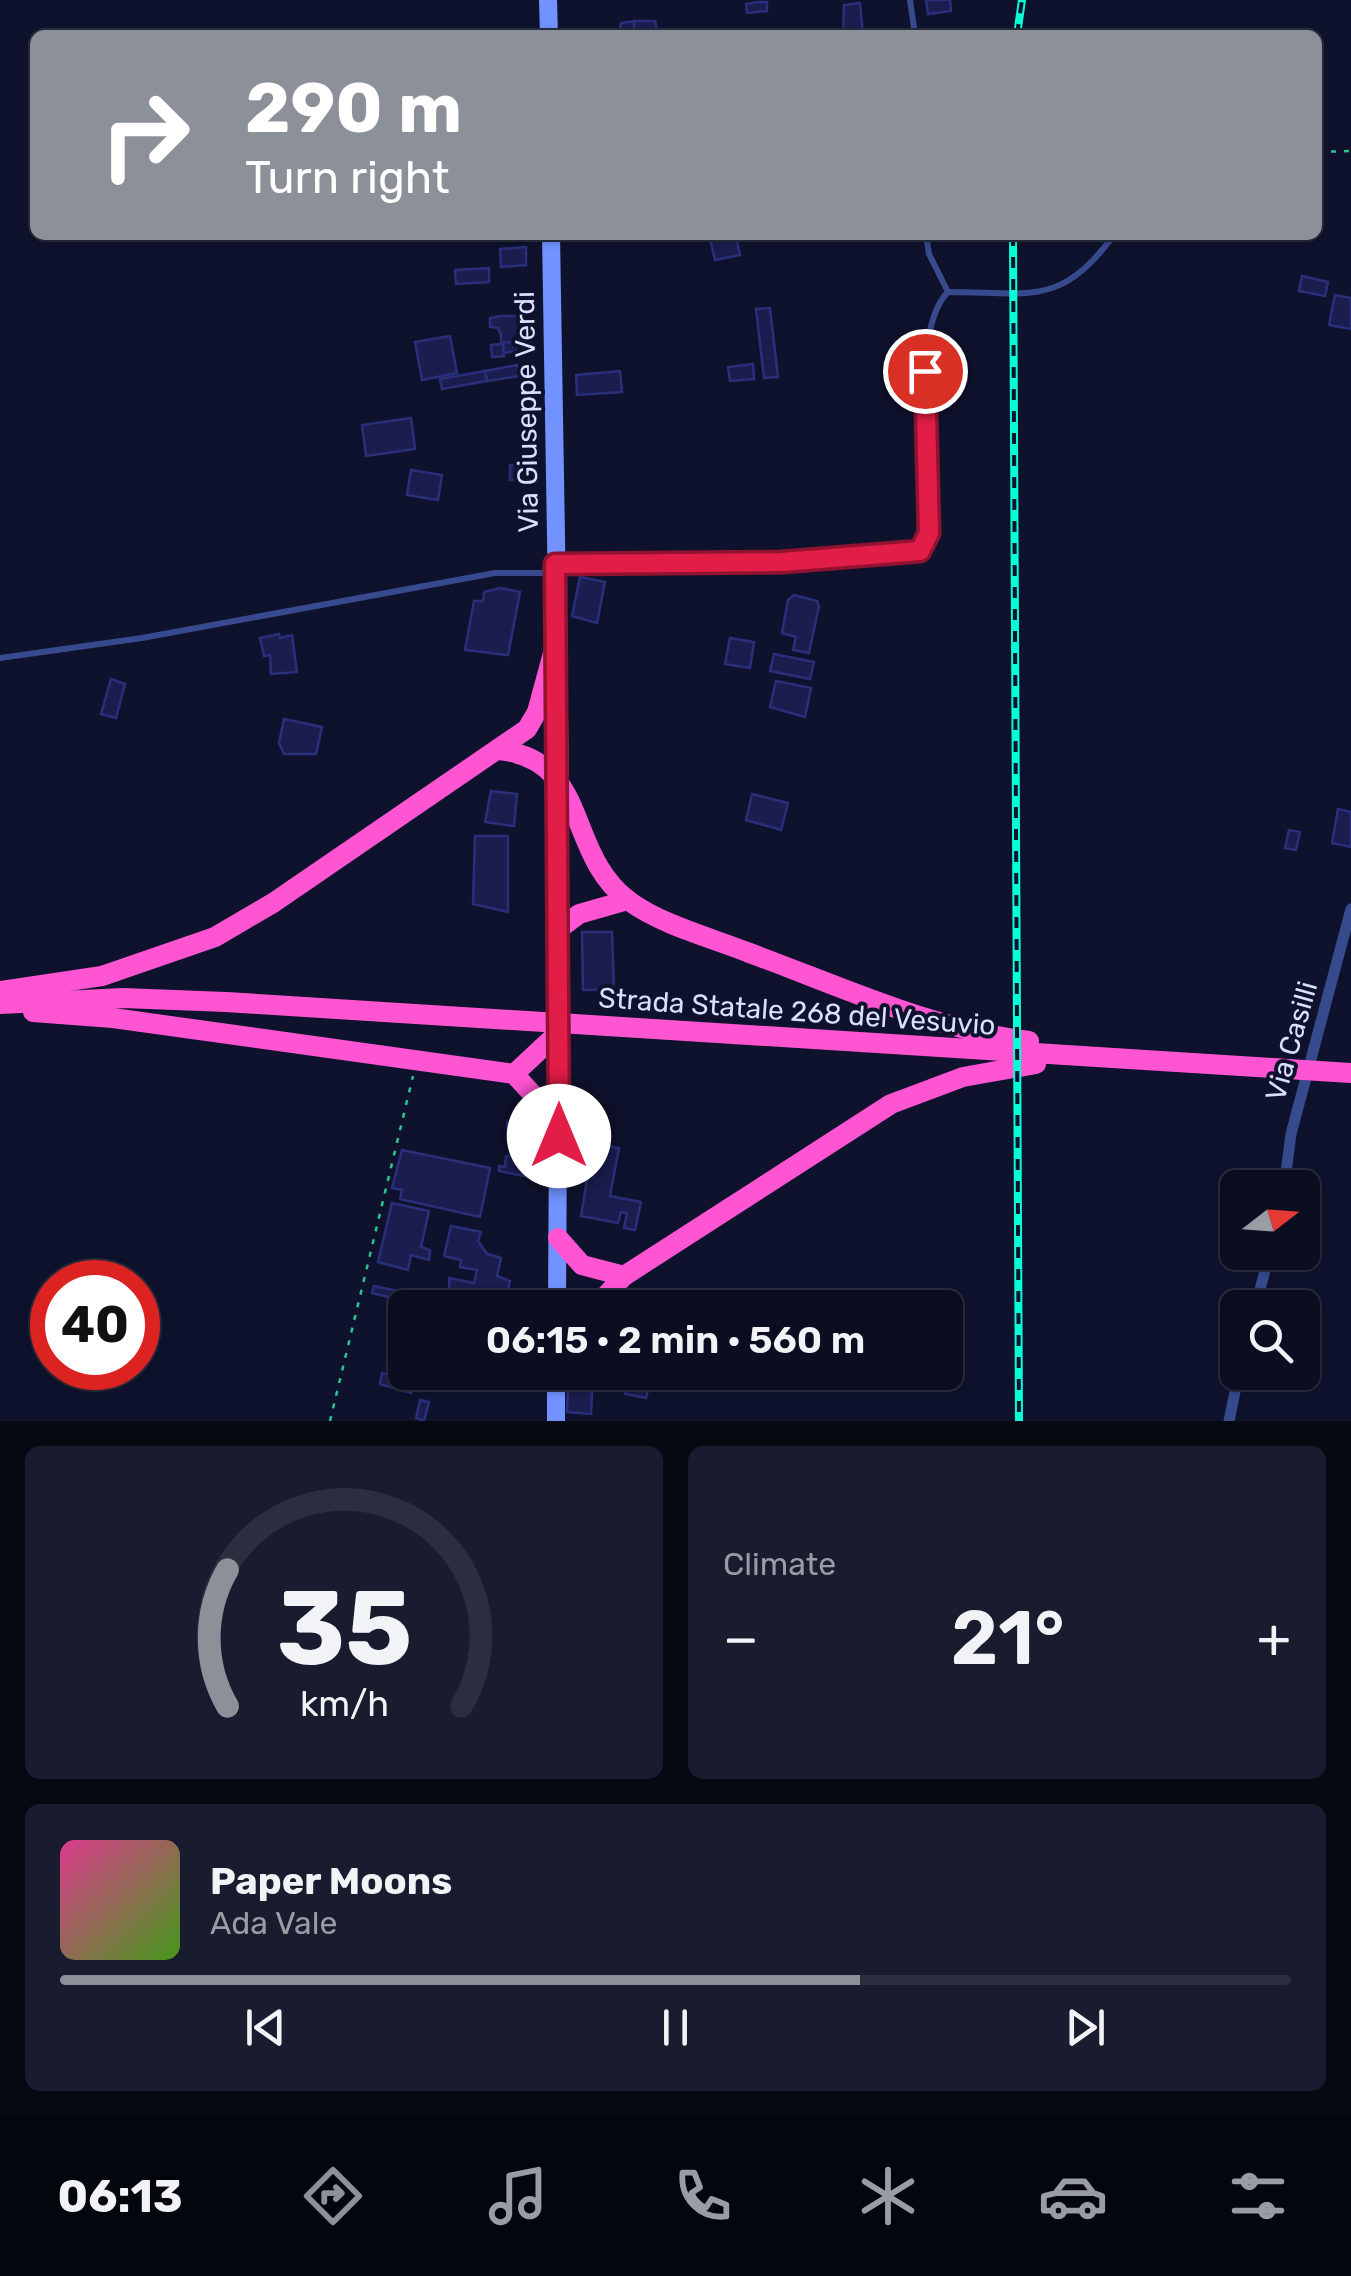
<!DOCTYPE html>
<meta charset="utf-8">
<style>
:root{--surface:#0b0e21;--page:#191c2e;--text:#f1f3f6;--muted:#9a9ca5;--line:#2b2e3f;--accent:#8c9099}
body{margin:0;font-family:Rubik,sans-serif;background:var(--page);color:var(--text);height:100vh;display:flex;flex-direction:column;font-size:38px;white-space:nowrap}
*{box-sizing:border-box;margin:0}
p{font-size:32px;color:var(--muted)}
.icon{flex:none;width:55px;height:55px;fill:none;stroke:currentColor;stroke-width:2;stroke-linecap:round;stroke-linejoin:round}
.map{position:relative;height:1421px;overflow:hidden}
.sheet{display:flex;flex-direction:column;gap:25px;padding:25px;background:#060812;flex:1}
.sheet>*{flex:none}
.hud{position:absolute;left:30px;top:30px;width:1292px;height:210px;border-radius:15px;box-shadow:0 2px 8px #0004,0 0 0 2px var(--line);background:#8c9099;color:#fff;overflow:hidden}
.needle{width:65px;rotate:73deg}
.tools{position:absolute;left:1220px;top:1170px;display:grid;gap:20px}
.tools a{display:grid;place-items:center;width:100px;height:100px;border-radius:15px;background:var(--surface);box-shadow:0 2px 8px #0004,0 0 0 2px var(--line);font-size:50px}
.speed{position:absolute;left:30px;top:1260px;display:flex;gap:20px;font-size:50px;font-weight:700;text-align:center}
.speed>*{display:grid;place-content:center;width:130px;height:130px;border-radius:50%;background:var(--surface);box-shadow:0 2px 8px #0004,0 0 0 2px var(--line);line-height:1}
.speed .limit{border:15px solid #d22;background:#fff;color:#111}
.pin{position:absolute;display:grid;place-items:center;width:85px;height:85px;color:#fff;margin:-42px;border:5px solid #fff;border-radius:50%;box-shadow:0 2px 10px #0007}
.me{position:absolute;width:110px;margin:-55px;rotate:0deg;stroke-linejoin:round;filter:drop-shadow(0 0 8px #0008)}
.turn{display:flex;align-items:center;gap:35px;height:210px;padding:0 50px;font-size:45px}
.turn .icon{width:130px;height:130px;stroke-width:2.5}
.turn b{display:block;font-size:70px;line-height:85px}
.big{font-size:75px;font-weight:600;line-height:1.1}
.sheet .card{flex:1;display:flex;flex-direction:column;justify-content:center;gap:15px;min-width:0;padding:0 35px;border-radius:15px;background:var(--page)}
.sheet .dial{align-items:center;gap:0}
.dial svg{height:260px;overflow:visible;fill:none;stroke:var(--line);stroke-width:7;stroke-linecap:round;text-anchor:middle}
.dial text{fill:var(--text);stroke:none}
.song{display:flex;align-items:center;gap:30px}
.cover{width:120px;height:120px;border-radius:15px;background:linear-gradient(135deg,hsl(330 70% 55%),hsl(100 70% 35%))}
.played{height:10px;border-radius:5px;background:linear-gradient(90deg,var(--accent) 65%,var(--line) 65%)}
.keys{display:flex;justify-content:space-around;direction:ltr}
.heat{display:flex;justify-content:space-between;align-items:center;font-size:55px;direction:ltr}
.sheet .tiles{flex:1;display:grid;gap:25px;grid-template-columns:1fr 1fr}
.card:last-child{grid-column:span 2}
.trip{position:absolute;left:388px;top:1290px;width:575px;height:100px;border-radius:15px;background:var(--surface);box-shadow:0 2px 8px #0004,0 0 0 2px var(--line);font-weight:600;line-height:100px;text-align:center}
.tabs{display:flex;height:160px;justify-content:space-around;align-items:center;background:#04060d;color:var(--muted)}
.tabs .icon{width:70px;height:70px}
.tabs .on{color:var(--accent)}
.tabs b{font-size:45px;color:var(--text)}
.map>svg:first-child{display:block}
.building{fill:#1a1d4e;stroke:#2a2f7c;stroke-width:2.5}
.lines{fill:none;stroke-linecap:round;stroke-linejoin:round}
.path{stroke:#27c693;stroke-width:2.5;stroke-dasharray:5 8;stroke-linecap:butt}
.lane{stroke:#374a8e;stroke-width:6}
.street{stroke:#374a8e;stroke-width:11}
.secondary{stroke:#7192ff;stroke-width:18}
.highway{stroke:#ff55d3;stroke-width:20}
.rail-casing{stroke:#06ffd7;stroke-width:8}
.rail{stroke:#0f122c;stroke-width:4;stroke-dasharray:11;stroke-linecap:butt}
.route-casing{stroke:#92132f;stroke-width:25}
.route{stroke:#e11d48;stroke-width:18}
.labels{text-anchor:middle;stroke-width:8;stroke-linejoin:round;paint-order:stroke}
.street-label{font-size:28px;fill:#dadfff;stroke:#0f122c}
</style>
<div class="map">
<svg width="1351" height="1421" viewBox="0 0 1351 1421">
<rect width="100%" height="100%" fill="#0f122c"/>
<g class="building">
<path d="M926,0H950L951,11L928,14Z"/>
<path d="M757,2H767V11L747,13L746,4Z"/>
<path d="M860,3L863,35H843L844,5Z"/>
<path d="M634,21H655L658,35H634Z"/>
<path d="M634,21V35H619L621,23Z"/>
<path d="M709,235H763V236L737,241L740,255L715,260Z"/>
<path d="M526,247V265L501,267L500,249Z"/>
<path d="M489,268V282L456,284L455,270Z"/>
<path d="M1302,276L1328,282L1325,296L1299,291Z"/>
<path d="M1335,295L1351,298V329L1329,325Z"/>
<path d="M770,308L778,377L764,378L756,309Z"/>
<path d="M501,316H523L526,341L503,343L504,356L492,357L491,345L501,344V335L498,328L490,327V318Z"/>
<path d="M450,336L457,373L422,380L415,342Z"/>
<path d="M532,340L533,348L504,353L503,343Z"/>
<path d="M753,364L754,379L730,381L728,367Z"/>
<path d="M517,365L519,376L487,381L485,371Z"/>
<path d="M485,371L487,381L442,389L440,379Z"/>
<path d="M620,371L622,392L577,395L576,375Z"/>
<path d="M411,418L415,449L366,456L362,425Z"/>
<rect x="510" y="465" width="23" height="15"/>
<path d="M411,470L442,475L438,500L407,495Z"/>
<path d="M580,577L605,582L597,623L572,616Z"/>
<path d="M500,588L520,592L508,655L465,650L474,601H483L484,592Z"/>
<path d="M794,595L817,601L819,606L809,653L793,650L796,637L782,633L788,600Z"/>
<path d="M279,634L280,638L292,635L297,672L271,674L270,655L264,656L260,638Z"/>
<path d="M730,638L754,642L750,668L725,664Z"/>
<path d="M774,654L814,662L810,679L770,671Z"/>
<path d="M111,679L125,684L116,718L101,714Z"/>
<path d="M776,681L811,688L805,717L770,707Z"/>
<path d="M284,719L322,727L316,754H284L279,743Z"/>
<path d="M491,791L517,794L514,826L485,822Z"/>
<path d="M752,794L788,803L781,830L746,820Z"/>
<path d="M1338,809L1351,812V847L1332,843Z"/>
<path d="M1289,830L1300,832L1296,850L1285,848Z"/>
<path d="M475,836H508V912L473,904Z"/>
<path d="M582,932H612L614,990H583Z"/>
<path d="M527,1120L537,1131L538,1179L499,1171V1166L505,1167L506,1156H518V1149H526V1143L508,1140L507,1122Z"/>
<path d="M593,1143L619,1148L610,1196L641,1202L635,1230L624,1228L627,1213L621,1212L618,1223L581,1216Z"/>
<path d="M402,1150L490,1168L480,1217L400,1199L402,1190L392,1188Z"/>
<path d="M392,1203L429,1211L421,1247L430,1250L429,1260L411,1255L408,1270L378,1262Z"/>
<path d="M451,1226L481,1232L478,1241L487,1254L501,1258L497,1276L510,1281L504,1308H450L449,1278L474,1283L477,1270L460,1267L461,1260L444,1256Z"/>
<path d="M374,1286L407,1293L405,1301L372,1293Z"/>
<path d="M387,1363L403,1365L405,1372H428L414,1383L411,1393L380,1384L382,1373L389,1375Z"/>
<path d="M599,1372H633L632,1378L650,1382L646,1398L625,1394L626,1386L597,1381Z"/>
<path d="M568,1387L592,1392L591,1414L567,1412Z"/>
<path d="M420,1400L429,1402L424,1421L416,1418Z"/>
</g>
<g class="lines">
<g class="path">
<path d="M1318,152L1351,151"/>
<path d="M330,1421L413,1076"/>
</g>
<g class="lane">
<path d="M910,0L915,35"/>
<path d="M926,235L929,254L948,292"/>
<path d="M559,564L782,562L920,551L929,533C925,479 910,329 948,292C1030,292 1060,308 1114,235"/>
<path d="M0,658L142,638L495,573H555"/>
</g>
<g class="street">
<path d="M1284,1188L1291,1134L1351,909"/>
<path d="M1255,1308L1270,1252"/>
<path d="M1229,1421L1239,1372"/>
</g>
<g class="secondary">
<path d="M548,0L549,35"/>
<path d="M551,235L560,779L557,1308"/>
<path d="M556,1421V1372"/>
</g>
<g class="highway">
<path d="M498,750C591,759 564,853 629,901C662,925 709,937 747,952C840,986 930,1029 1029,1041"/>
<path d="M559,929L579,914L628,900"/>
<path d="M0,991L102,976L215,937L273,903L527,729L537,712L556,642"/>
<path d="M0,1004L123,998L226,1002L1351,1073"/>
<path d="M33,1012L113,1018L514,1074L548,1111L559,1136"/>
<path d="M514,1074L559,1032"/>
<path d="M558,1238L582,1265L624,1276"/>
<path d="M594,1308L624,1276L891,1104L963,1077L1036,1064"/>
</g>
<g class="rail-casing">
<g id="rail">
<path d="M1017,35L1022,0"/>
<path d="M1013,235L1019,1421"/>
</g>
</g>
<use href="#rail" class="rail"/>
</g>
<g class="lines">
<g class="route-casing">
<path id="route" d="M559,1136L555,564L782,562L920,551L929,533L925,371"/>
</g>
<use href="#route" class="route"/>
</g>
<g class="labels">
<g class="street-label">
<text transform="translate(526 412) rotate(-91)" y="10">Via Giuseppe Verdi</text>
<text transform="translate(797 1011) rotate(4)" y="10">Strada Statale 268 del Vesuvio</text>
<text transform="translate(1291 1041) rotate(-74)" y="10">Via Casilli</text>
</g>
</g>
</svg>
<div class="tools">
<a><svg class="needle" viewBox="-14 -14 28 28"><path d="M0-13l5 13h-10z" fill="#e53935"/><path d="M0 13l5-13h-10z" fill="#9a9ca5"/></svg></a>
<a><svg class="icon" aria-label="search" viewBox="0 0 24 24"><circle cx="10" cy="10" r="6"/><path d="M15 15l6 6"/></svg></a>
</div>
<div class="speed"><div class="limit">40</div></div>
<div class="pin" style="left:925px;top:371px;background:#d93025"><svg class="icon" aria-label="arrive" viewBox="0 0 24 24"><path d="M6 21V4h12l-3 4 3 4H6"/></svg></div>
<svg class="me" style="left:559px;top:1136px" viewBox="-20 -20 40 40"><circle r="19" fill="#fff"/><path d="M0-13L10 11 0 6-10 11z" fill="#e11d48"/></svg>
<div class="trip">06:15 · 2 min · 560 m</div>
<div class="hud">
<div class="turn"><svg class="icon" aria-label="right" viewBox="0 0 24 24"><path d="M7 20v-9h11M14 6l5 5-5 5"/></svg><div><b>290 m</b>Turn right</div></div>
</div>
</div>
<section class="sheet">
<div class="tiles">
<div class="card dial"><svg viewBox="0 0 100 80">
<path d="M14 69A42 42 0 1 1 86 69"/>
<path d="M14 69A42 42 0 0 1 14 27" stroke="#8c9099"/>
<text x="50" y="56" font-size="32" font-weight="700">35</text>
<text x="50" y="72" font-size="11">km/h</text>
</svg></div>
<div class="card"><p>Climate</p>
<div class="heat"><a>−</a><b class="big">21°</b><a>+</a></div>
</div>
<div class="card">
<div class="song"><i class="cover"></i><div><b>Paper Moons</b><p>Ada Vale</p></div></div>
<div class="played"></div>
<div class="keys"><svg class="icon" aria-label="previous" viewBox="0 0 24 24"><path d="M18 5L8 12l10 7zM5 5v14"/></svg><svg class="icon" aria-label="pause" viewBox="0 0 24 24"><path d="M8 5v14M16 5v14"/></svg><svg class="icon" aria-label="next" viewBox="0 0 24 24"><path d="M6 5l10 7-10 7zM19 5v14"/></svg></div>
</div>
</div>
</section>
<nav class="tabs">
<b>06:13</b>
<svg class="icon on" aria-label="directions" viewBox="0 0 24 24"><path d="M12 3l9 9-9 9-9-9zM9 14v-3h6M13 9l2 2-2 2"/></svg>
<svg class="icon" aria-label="music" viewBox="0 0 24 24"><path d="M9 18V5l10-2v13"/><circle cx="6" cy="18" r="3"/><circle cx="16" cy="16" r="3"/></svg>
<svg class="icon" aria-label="phone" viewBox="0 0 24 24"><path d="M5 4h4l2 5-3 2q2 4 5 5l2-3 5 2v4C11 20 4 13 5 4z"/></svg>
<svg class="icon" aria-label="climate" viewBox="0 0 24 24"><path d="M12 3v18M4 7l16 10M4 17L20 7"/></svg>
<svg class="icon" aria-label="car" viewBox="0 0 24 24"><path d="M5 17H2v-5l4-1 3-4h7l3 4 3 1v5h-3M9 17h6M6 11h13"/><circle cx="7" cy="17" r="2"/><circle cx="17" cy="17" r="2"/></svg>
<svg class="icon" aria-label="filters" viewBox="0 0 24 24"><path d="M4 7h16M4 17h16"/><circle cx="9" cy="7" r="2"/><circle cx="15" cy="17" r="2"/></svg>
</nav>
